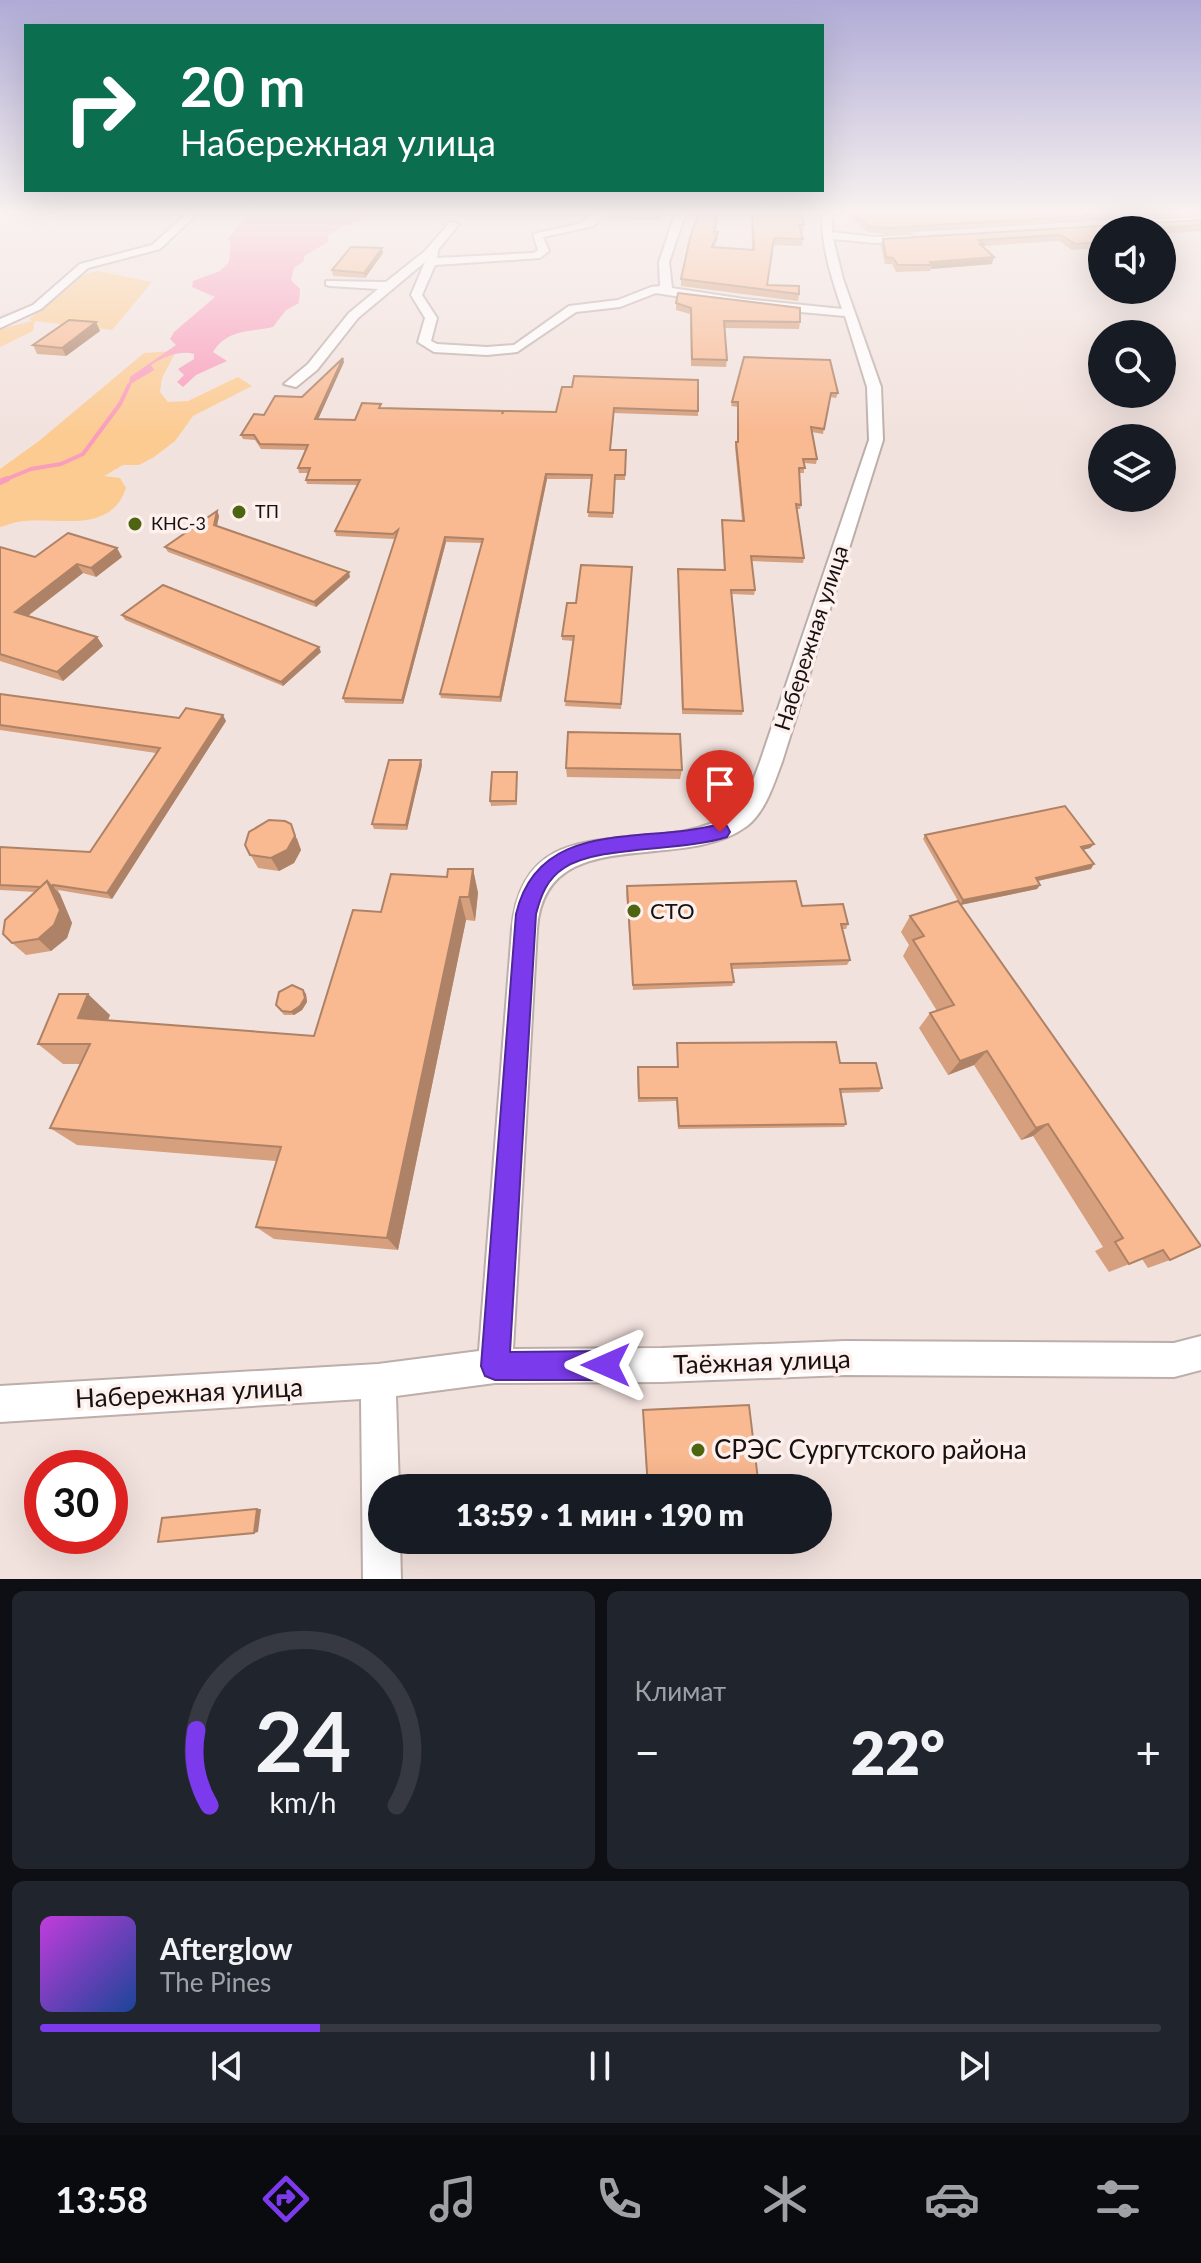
<!DOCTYPE html>
<html lang="ru">
<meta charset="utf-8">
<style>
:root{--surface:#171b24;--page:#20242c;--text:#f1f3f6;--muted:#9ea1a6;--line:#363941;--accent:#7c3aed}
body{margin:0;font-family:Lato,sans-serif;background:var(--page);color:var(--text);height:100vh;display:flex;flex-direction:column;font-size:30px;white-space:nowrap}
*{box-sizing:border-box;margin:0}
p{font-size:26px;color:var(--muted)}
.icon{flex:none;width:44px;height:44px;fill:none;stroke:currentColor;stroke-width:2;stroke-linecap:round;stroke-linejoin:round}
.map{position:relative;height:1579px;overflow:hidden}
.panel{display:flex;flex-direction:column;gap:12px;padding:12px;background:#0d0f14;flex:1}
.panel>*{flex:none}
.top-card{position:absolute;left:24px;top:24px;width:800px;height:168px;border-radius:0px;box-shadow:0 8px 32px #0002;background:#0b6e4f;color:#fff;overflow:hidden}
.controls{position:absolute;left:1088px;top:216px;display:grid;gap:16px}
.controls a{display:grid;place-items:center;width:88px;height:88px;border-radius:50%;background:var(--surface);box-shadow:0 8px 32px #0002;font-size:40px}
.speed{position:absolute;left:24px;top:1450px;display:flex;gap:16px;font-size:40px;font-weight:700;text-align:center}
.speed>*{display:grid;place-content:center;width:104px;height:104px;border-radius:50%;background:var(--surface);box-shadow:0 8px 32px #0002;line-height:1}
.speed .limit{border:12px solid #d22;background:#fff;color:#111}
.pin{position:absolute;display:grid;place-items:center;width:68px;height:68px;color:#fff;margin:-82px -34px;border-radius:50% 50% 50% 0;rotate:-45deg;box-shadow:0 0 8px #0007}
.pin .icon{rotate:45deg}
.me{position:absolute;width:88px;margin:-44px;rotate:270deg;stroke-linejoin:round;filter:drop-shadow(0 0 6px #0008)}
.turn{display:flex;align-items:center;gap:28px;height:168px;padding:0 24px;font-size:36px}
.turn .icon{width:104px;height:104px;stroke-width:2.5}
.turn b{display:block;font-size:56px;line-height:68px}
.big{font-size:60px;font-weight:800;line-height:1.1}
.panel .widget{flex:1;display:flex;flex-direction:column;justify-content:center;gap:12px;min-width:0;padding:0 28px;border-radius:12px;background:var(--page)}
.panel .dial{align-items:center;gap:0}
.dial svg{height:208px;overflow:visible;fill:none;stroke:var(--line);stroke-width:7;stroke-linecap:round;text-anchor:middle}
.dial text{fill:var(--text);stroke:none}
.song{display:flex;align-items:center;gap:24px}
.cover{width:96px;height:96px;border-radius:12px;background:linear-gradient(135deg,hsl(290 70% 55%),hsl(220 70% 35%))}
.played{height:8px;border-radius:4px;background:linear-gradient(90deg,var(--accent) 25%,var(--line) 25%)}
.keys{display:flex;justify-content:space-around;direction:ltr}
.heat{display:flex;justify-content:space-between;align-items:center;font-size:44px;direction:ltr}
.panel .tiles{flex:1;display:grid;gap:12px;grid-template-columns:1fr 1fr}
.widget:last-child{grid-column:span 2}
.trip{position:absolute;left:368px;top:1474px;width:464px;height:80px;border-radius:40px;background:var(--surface);box-shadow:0 8px 32px #0002;font-weight:800;line-height:80px;text-align:center}
.tabs{display:flex;height:128px;justify-content:space-around;align-items:center;background:#090b0e;color:var(--muted)}
.tabs .icon{width:56px;height:56px}
.tabs .current{color:var(--accent)}
.tabs b{font-size:36px;color:var(--text)}
.map>svg:first-child{display:block}
.green{fill:#fccb92}
.water{fill:#f99dbc}
.lines{fill:none;stroke-linecap:round;stroke-linejoin:round}
.stream-far1{stroke:#f99dbc;stroke-width:4}
.stream{stroke:#f99dbc;stroke-width:6}
.minor-casing{stroke:#bdaeaa;stroke-width:4}
.minor{fill:#fff;fill-rule:evenodd}
.wall{fill:#d69f7d}
.shaded-wall{fill:#ae8266}
.building{fill:#f9b991;stroke:#ae8266;stroke-width:2}
.route{fill:#7c3aed;stroke:#51269a;stroke-width:2}
.poi-dot{fill:#4d6411;stroke:#fdf0ed;stroke-width:3}
.labels{text-anchor:middle;stroke-width:7;stroke-linejoin:round;paint-order:stroke}
.far-poi-label{font-size:18px;fill:#171211;stroke:#fdf0ed;text-anchor:start}
.street-label{font-size:22px;fill:#171211;stroke:#fdf0ed}
.poi-label{font-size:22px;fill:#171211;stroke:#fdf0ed;text-anchor:start}
.near-street-label{font-size:26px;fill:#171211;stroke:#fdf0ed}
.near-poi-label{font-size:26px;fill:#171211;stroke:#fdf0ed;text-anchor:start}
</style>
<div class="map">
<svg width="1201" height="1579" viewBox="0 0 1201 1579">
<rect width="100%" height="100%" fill="#f2e2de"/>
<g class="green">
<path d="M98,271L152,282L112,330L35,321L33,331L0,347V329L32,321L29,319L85,274Z"/>
<path d="M176,351L162,378L160,392L168,402L188,401L238,377L252,386L193,416L175,441L154,457L139,465H123L104,476L120,478L126,488C111,533 63,518 25,521C17,521 8,525 0,527V469L39,441L144,353Z"/>
</g>
<path class="water" d="M249,212H375C361,223 342,224 328,236V242L304,256V261L294,268L291,280L300,289L299,303L286,310L273,327C250,332 227,329 213,352L227,361L196,375L183,387L177,382L184,375L178,369L194,359V354C179,350 164,357 151,365L154,370L129,385L130,377L176,345L170,339L174,332L215,297L192,287L193,281L220,271L229,262L231,241L227,240Z"/>
<g class="lines">
<path class="stream-far1" d="M2,481L31,469L61,464L83,454L120,404L129,385"/>
<path class="stream" d="M0,482L7,479"/>
<g class="minor-casing">
<g id="minor">
<path d="M189,212H199L160,249L88,268L41,309L0,328V319L33,305L80,264L152,245Z"/>
<path d="M597,212H607L594,226L543,237L549,251L540,258L435,265L422,295L437,318L431,341L437,344L487,347L514,345L569,306L618,300L651,287L660,286L659,262L676,212H686L669,262L672,288L744,299L842,309C831,277 821,245 822,212H832V232L874,237L910,235L915,238L910,241L874,243L833,239L843,279L881,387L883,440L782,762C774,783 766,811 747,826C682,875 545,819 537,929L513,1349L662,1348L845,1341L1174,1343L1201,1336V1370L1174,1377L845,1375L662,1382L495,1383L396,1396L399,1488H382V1540H400L401,1579H363L361,1399L0,1422V1386L378,1364L479,1351L512,929C524,797 657,863 729,814C746,802 753,781 760,762L869,440L867,387L845,316L744,307L656,293L620,307L576,312L517,352L487,355L434,352L418,342L425,318L411,295L425,262L358,318L317,370L296,387L284,384L308,364L349,313L378,289L330,286L326,285V281L386,282L425,251L450,222L459,224L438,250L437,258L534,253L538,250L533,234L579,224Z"/>
<path d="M1201,217V223L1144,226L1139,223L1144,220Z"/>
</g>
</g>
<use href="#minor" class="minor"/>
</g>
<g class="wall">
<path d="M608,212H662L661,220L608,219Z"/>
<path d="M751,212H800L804,225L803,232H801L803,239L802,246L773,245L767,285L799,294L798,301L681,286V279L715,232L718,239L714,247L752,250Z"/>
<path d="M849,212H1201V214L887,234L867,232L848,215Z"/>
<path d="M1201,220V231L1162,234V230H1102V260L1087,249L1072,250L1059,241L983,246L992,264L931,269L930,271L896,272L892,264H885L881,246L883,239Z"/>
<path d="M383,253L365,278L333,276L332,270Z"/>
<path d="M676,303L800,322L799,329L725,328L727,360L726,367L691,366L690,314L676,310Z"/>
<path d="M96,322L100,331L66,356L37,354L33,345Z"/>
<path d="M744,357L838,393L836,398L830,397L823,434L812,432L817,459L816,464L804,463V473H799L801,505L800,509H797L804,558L803,563L751,561L755,590L754,595L732,594L743,711L742,715L682,714L678,574L724,570L722,520L742,521L735,447L736,442H738V407L731,406Z"/>
<path d="M344,362L318,419L355,420L382,408L503,413L556,412L572,387L698,380V416L613,413L610,450H626L625,480H615L613,518L588,517L591,479H547L501,702L441,698L440,694L482,543L446,542L403,704L345,703L343,698L396,538L394,539L336,536L335,531L358,485L307,484L306,480L308,473H299L298,468L306,450L261,449L255,440L243,439L241,435L264,415L302,397Z"/>
<path d="M217,511L219,516L217,526L350,577L316,607L168,552L165,547Z"/>
<path d="M0,547L35,557H122L96,577L83,573L28,616L97,637L103,646L63,681L0,661Z"/>
<path d="M632,567L621,709L565,706L573,641L562,640V636L576,603Z"/>
<path d="M122,615L321,652L283,686L125,620Z"/>
<path d="M0,694L179,718L226,721L112,899L58,890L72,923L67,938L51,951L26,955L12,943L36,892L0,890V847L90,852L156,753L0,730Z"/>
<path d="M422,765L407,830L374,829L372,824Z"/>
<path d="M566,768L682,770L680,779L567,777Z"/>
<path d="M517,772V805L491,806L490,801Z"/>
<path d="M925,835L1094,844L1090,848L1083,850L1091,869L1038,881L1040,885L1037,889L961,905L1170,1260L1148,1268L1142,1259L1109,1272L1095,1251L1103,1247L1033,1136L1021,1140L974,1065L948,1075L919,1028L930,1013L937,1011L903,956L909,945L901,932L910,916L958,901L923,839Z"/>
<path d="M297,838L301,850L294,863L279,871L258,868L245,845Z"/>
<path d="M473,869L478,893L475,921L466,920L398,1250L274,1239L256,1227L276,1161L77,1145L50,1128L80,1064H63L38,1044L110,1015L108,1020L314,1036L381,912L447,877Z"/>
<path d="M626,891L802,906L848,924L846,929H842L850,960L847,965L732,969L734,982L732,986L633,990Z"/>
<path d="M303,990L306,994L307,1002L302,1010L294,1015H284L276,1005Z"/>
<path d="M677,1043L840,1063L882,1088L879,1092L841,1093L846,1124L844,1127L678,1129L676,1101L638,1102L637,1071L678,1067Z"/>
<path d="M643,1410L759,1488H647Z"/>
</g>
<g class="shaded-wall">
<path d="M382,248L383,253L365,278L364,273Z"/>
<path d="M994,257L992,264L931,269L932,265L930,262Z"/>
<path d="M96,322L100,331L66,356L62,348Z"/>
<path d="M343,358L344,362L316,424L315,419Z"/>
<path d="M546,474L547,479L501,702L500,697Z"/>
<path d="M217,511L219,516L216,530L214,525Z"/>
<path d="M445,537L446,542L403,704L402,700Z"/>
<path d="M117,548L122,557L96,577L91,568Z"/>
<path d="M77,564L83,573L21,621L15,612Z"/>
<path d="M349,572L350,577L316,607L314,602Z"/>
<path d="M97,637L103,646L63,681L57,672Z"/>
<path d="M319,647L321,652L283,686L281,682Z"/>
<path d="M223,715L226,721L112,899L107,893Z"/>
<path d="M421,760L422,765L407,830L406,825Z"/>
<path d="M291,824L301,850L294,863L279,871L271,858Z"/>
<path d="M1094,844L1090,848L1078,851L1081,847Z"/>
<path d="M1094,864L1091,869L1032,882L1036,878Z"/>
<path d="M473,869L478,893L475,921L469,897Z"/>
<path d="M47,881L60,894L72,923L67,938L51,951L38,939Z"/>
<path d="M1040,885L1037,889L960,905L963,900Z"/>
<path d="M460,897L466,920L398,1250L387,1238Z"/>
<path d="M303,990L306,994L307,1002L302,1010L294,1015L291,1012Z"/>
<path d="M88,994L110,1015L101,1038L78,1018Z"/>
<path d="M987,1051L974,1065L948,1075L960,1061Z"/>
<path d="M1048,1124L1033,1136L1021,1140L1036,1128Z"/>
<path d="M257,1509H261L258,1532L254,1533Z"/>
</g>
<g class="building">
<path d="M608,212H661V214L608,213Z"/>
<path d="M699,212H718L714,232H718L712,247L754,250L752,212H800L804,225H799L803,239L774,238L767,285L799,286V294L681,279L690,238Z"/>
<path d="M853,212H1143L889,228L868,226Z"/>
<path d="M1201,220V225L1131,230H1102V251L1090,243L1075,244L1061,235L979,240L984,244H980L994,257L930,262L932,265H898L893,258L886,257L883,239Z"/>
<path d="M351,247L382,248L364,273L332,270Z"/>
<path d="M678,293L800,308V322L724,321L727,360L692,359L691,308L676,303Z"/>
<path d="M69,320L96,322L62,348L33,345Z"/>
<path d="M744,357L830,360L838,393H831L824,429L811,427L817,459H803L805,468H799L801,505L796,504L804,558L751,556L755,590H731L743,711L683,709L678,569L725,570L722,520L744,521L736,442H738V402H732Z"/>
<path d="M343,358L315,419L355,420L362,403L381,404L379,408L503,411L502,414L504,411L556,412L562,387H572L574,376L698,380V411L614,408L610,450H626L625,475H615L613,513L588,512L592,475L546,474L500,697L440,694L483,539L445,537L402,700L343,698L398,530L393,534L335,531L360,480H306L310,468H298L308,445L260,444L254,435H241L254,414L264,415L275,396L302,397Z"/>
<path d="M217,511L214,525L349,572L314,602L165,547Z"/>
<path d="M68,533L117,548L91,568L77,564L15,612L97,637L57,672L0,654V547L35,557Z"/>
<path d="M581,565L632,567L621,704L565,701L574,636H562L567,603H576Z"/>
<path d="M163,585L319,647L281,682L122,615Z"/>
<path d="M0,694L179,718L186,708L223,715L107,893L53,885V888L47,881L41,887L0,885V847L90,852L160,748L0,725Z"/>
<path d="M568,732L680,734L682,770L566,768Z"/>
<path d="M389,760H421L406,825L372,824Z"/>
<path d="M492,772H517L516,801H490Z"/>
<path d="M1065,806L1094,844L1081,847L1094,864L1036,878L1040,885L963,900L925,835Z"/>
<path d="M269,820L285,821L291,824L295,836L287,850L271,858L250,855L245,845L249,832Z"/>
<path d="M448,869H473L469,897H460L387,1238L256,1227L281,1147L50,1128L90,1044H38L59,994H88L78,1018L314,1036L353,910L381,912L391,874L447,877Z"/>
<path d="M47,881L60,910L54,925L38,939L12,943L3,934L5,920Z"/>
<path d="M796,881L802,906L843,904L848,924H841L850,960L731,964L734,982L633,985L627,886Z"/>
<path d="M958,901L1201,1246L1170,1260L1163,1250L1129,1264L1115,1242L1123,1238L1048,1124L1036,1128L987,1051L960,1061L930,1013L954,1005L913,940L924,936L910,916Z"/>
<path d="M292,985L303,990L305,998L300,1006L291,1012L282,1011L276,1005L279,992Z"/>
<path d="M836,1042L840,1063H876L882,1088L840,1089L846,1124L679,1126L677,1098H639L638,1067H678L677,1043Z"/>
<path d="M749,1405L759,1488H648L643,1410Z"/>
<path d="M257,1509L254,1533L158,1542L162,1518Z"/>
</g>
<linearGradient id="sky" x2="0" y2="1"><stop stop-color="#afabd6"/><stop offset="0.49" stop-color="#f9f2f0"/><stop offset="1" stop-color="#f9f2f0" stop-opacity="0"/></linearGradient>
<rect width="1201" height="433" fill="url(#sky)"/>
<path class="route" d="M720,824L727,826L730,832L727,837C681,852 599,845 564,868C547,879 541,895 536,914L510,1352L606,1351L616,1355L620,1365L616,1375L606,1380H495L485,1376L481,1366L516,914C539,816 645,845 720,824Z"/>
<g class="poi-dot">
<circle cx="239" cy="512" r="8"/>
<circle cx="135" cy="524" r="8"/>
<circle cx="634" cy="911" r="8"/>
<circle cx="698" cy="1450" r="8"/>
</g>
<g class="labels">
<g class="far-poi-label">
<text x="255" y="518">ТП</text>
<text x="151" y="530">КНС-3</text>
</g>
<g class="street-label">
<text transform="translate(811 638) rotate(-72)" y="8">Набережная улица</text>
</g>
<g class="poi-label">
<text x="650" y="919">СТО</text>
</g>
<g class="near-street-label">
<text transform="translate(762 1362) rotate(-2)" y="9">Таёжная улица</text>
<text transform="translate(189 1393) rotate(-3)" y="9">Набережная улица</text>
</g>
<g class="near-poi-label">
<text x="714" y="1459">СРЭС Сургутского района</text>
</g>
</g>
</svg>
<div class="controls">
<a><svg class="icon" aria-label="sound" viewBox="0 0 24 24"><path d="M4 9h4l5-4v14l-5-4H4zM17 9q2 3 0 6"/></svg></a>
<a><svg class="icon" aria-label="search" viewBox="0 0 24 24"><circle cx="10" cy="10" r="6"/><path d="M15 15l6 6"/></svg></a>
<a><svg class="icon" aria-label="layers" viewBox="0 0 24 24"><path d="M12 4l9 5-9 5-9-5zM3 14l9 5 9-5"/></svg></a>
</div>
<div class="speed"><div class="limit">30</div></div>
<div class="pin" style="left:720px;top:832px;background:#d93025"><svg class="icon" aria-label="arrive" viewBox="0 0 24 24"><path d="M6 21V4h12l-3 4 3 4H6"/></svg></div>
<svg class="me" style="left:606px;top:1365px" viewBox="-20 -20 40 40"><path d="M0-17L14 15 0 8-14 15z" fill="#7c3aed" stroke="#fff" stroke-width="4"/></svg>
<div class="trip">13:59 · 1 мин · 190 m</div>
<div class="top-card">
<div class="turn"><svg class="icon" aria-label="right" viewBox="0 0 24 24"><path d="M7 20v-9h11M14 6l5 5-5 5"/></svg><div><b>20 m</b>Набережная улица</div></div>
</div>
</div>
<section class="panel">
<div class="tiles">
<div class="widget dial"><svg viewBox="0 0 100 80">
<path d="M14 69A42 42 0 1 1 86 69"/>
<path d="M14 69A42 42 0 0 1 9 40" stroke="#7c3aed"/>
<text x="50" y="56" font-size="32" font-weight="700">24</text>
<text x="50" y="72" font-size="11">km/h</text>
</svg></div>
<div class="widget"><p>Климат</p>
<div class="heat"><a>−</a><b class="big">22°</b><a>+</a></div>
</div>
<div class="widget">
<div class="song"><i class="cover"></i><div><b>Afterglow</b><p>The Pines</p></div></div>
<div class="played"></div>
<div class="keys"><svg class="icon" aria-label="previous" viewBox="0 0 24 24"><path d="M18 5L8 12l10 7zM5 5v14"/></svg><svg class="icon" aria-label="pause" viewBox="0 0 24 24"><path d="M8 5v14M16 5v14"/></svg><svg class="icon" aria-label="next" viewBox="0 0 24 24"><path d="M6 5l10 7-10 7zM19 5v14"/></svg></div>
</div>
</div>
</section>
<nav class="tabs">
<b>13:58</b>
<svg class="icon current" aria-label="directions" viewBox="0 0 24 24"><path d="M12 3l9 9-9 9-9-9zM9 14v-3h6M13 9l2 2-2 2"/></svg>
<svg class="icon" aria-label="music" viewBox="0 0 24 24"><path d="M9 18V5l10-2v13"/><circle cx="6" cy="18" r="3"/><circle cx="16" cy="16" r="3"/></svg>
<svg class="icon" aria-label="phone" viewBox="0 0 24 24"><path d="M5 4h4l2 5-3 2q2 4 5 5l2-3 5 2v4C11 20 4 13 5 4z"/></svg>
<svg class="icon" aria-label="climate" viewBox="0 0 24 24"><path d="M12 3v18M4 7l16 10M4 17L20 7"/></svg>
<svg class="icon" aria-label="car" viewBox="0 0 24 24"><path d="M5 17H2v-5l4-1 3-4h7l3 4 3 1v5h-3M9 17h6M6 11h13"/><circle cx="7" cy="17" r="2"/><circle cx="17" cy="17" r="2"/></svg>
<svg class="icon" aria-label="filters" viewBox="0 0 24 24"><path d="M4 7h16M4 17h16"/><circle cx="9" cy="7" r="2"/><circle cx="15" cy="17" r="2"/></svg>
</nav>
